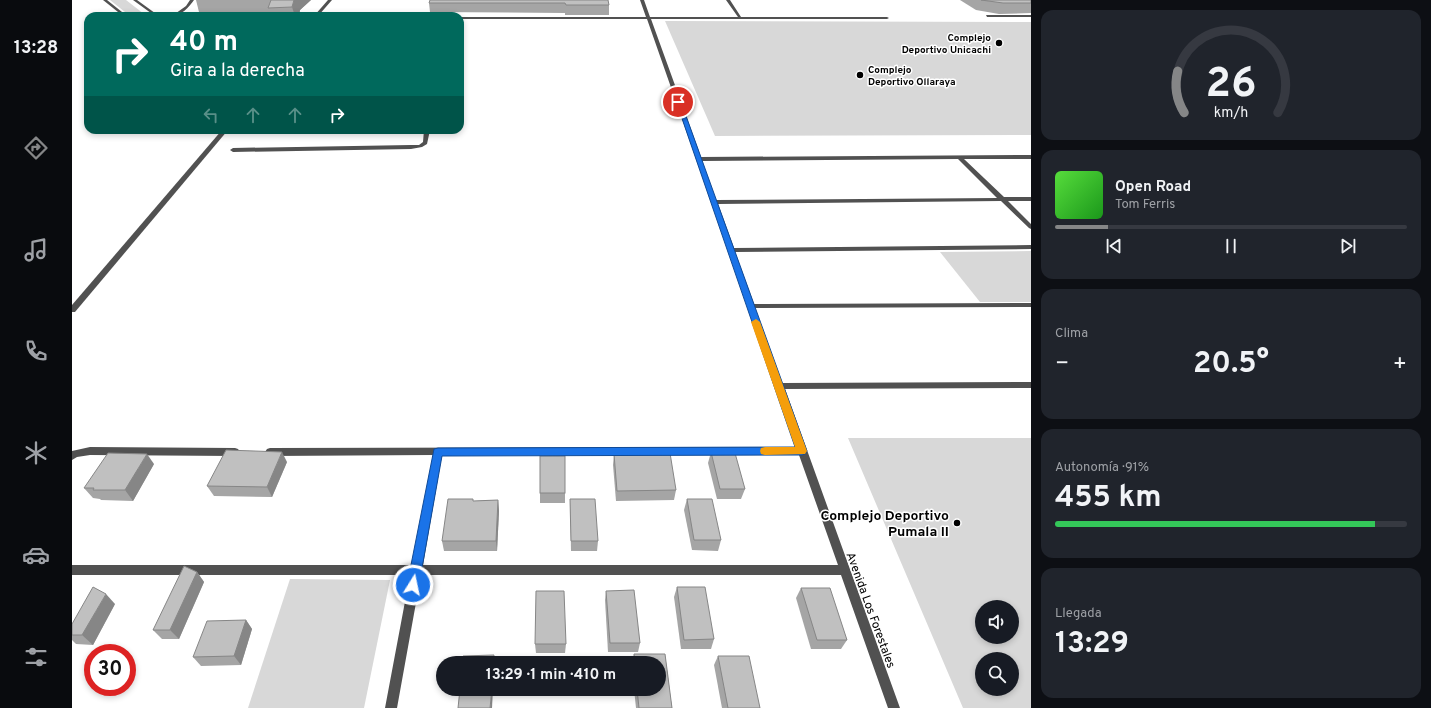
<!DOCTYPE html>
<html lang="es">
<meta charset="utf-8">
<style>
:root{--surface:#171b24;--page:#20242c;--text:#f1f3f6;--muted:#9ea1a6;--line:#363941;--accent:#858687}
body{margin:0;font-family:Overpass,sans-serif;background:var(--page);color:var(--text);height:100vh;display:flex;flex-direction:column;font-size:15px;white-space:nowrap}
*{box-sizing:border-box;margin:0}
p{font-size:13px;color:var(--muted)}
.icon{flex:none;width:22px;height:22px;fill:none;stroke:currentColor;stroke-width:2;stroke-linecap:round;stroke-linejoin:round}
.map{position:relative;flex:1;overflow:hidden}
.side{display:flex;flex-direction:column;gap:10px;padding:10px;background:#0d0f14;width:400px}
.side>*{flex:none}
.guide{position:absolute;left:12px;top:12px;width:380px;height:122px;border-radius:12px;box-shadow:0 2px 6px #0003;background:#00695c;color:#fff;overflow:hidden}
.controls{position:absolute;left:903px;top:600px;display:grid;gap:8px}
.controls a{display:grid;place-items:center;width:44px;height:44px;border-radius:50%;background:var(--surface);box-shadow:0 2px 6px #0003;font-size:20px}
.speed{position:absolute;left:12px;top:644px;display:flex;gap:8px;font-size:20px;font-weight:700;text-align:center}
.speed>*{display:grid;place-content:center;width:52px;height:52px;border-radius:50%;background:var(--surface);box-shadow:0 2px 6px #0003;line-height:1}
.speed .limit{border:6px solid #d22;background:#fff;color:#111}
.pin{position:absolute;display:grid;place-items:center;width:34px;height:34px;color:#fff;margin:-17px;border:2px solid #fff;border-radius:50%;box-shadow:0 1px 4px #0007}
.me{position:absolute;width:44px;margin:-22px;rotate:10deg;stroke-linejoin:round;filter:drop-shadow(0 0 3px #0008)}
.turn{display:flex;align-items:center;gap:14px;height:84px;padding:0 20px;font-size:18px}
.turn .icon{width:52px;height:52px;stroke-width:2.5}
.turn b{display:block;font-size:28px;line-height:34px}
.lanes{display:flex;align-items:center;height:38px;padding:0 20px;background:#0003;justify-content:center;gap:20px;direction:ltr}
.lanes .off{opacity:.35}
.big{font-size:30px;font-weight:700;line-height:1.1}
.side .tile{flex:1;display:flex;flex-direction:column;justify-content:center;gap:6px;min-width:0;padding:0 14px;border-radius:12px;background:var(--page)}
.side .dial{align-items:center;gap:0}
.dial svg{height:104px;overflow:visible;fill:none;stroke:var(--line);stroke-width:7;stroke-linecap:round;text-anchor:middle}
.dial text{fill:var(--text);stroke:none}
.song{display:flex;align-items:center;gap:12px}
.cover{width:48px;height:48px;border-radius:6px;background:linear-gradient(135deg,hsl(110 70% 55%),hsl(120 70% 35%))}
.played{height:4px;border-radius:2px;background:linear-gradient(90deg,var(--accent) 15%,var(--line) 15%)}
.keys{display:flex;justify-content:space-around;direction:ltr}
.heat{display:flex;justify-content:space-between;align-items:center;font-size:22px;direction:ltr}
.charge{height:6px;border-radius:3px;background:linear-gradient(90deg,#34c759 91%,var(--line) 0)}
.trip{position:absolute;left:364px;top:656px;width:230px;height:40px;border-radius:20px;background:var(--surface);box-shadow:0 2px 6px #0003;font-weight:700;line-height:40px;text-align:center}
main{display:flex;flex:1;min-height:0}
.menu{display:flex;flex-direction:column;width:72px;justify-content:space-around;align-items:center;background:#090b0e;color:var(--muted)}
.menu .icon{width:28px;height:28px}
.menu .current{color:var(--accent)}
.menu b{font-size:18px;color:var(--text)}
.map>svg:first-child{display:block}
.green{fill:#d8d8d8;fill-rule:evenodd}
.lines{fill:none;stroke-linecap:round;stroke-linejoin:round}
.service{fill:#515151;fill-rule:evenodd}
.minor{fill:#515151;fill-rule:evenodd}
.wall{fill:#a5a5a5}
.shaded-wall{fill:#868686}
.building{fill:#c0c0c0;stroke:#868686}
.route{fill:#1a73e8;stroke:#114b97}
.slow{fill:#f59e0b}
.poi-dot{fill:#000;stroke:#fff;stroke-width:1.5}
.labels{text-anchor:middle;stroke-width:3;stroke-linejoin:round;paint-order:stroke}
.far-poi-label{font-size:10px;font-weight:bold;fill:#000;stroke:#fff;text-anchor:end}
.street-label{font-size:12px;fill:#000;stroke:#fff}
.near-poi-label{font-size:14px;font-weight:bold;fill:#000;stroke:#fff;text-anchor:end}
</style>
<main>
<nav class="menu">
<b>13:28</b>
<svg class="icon current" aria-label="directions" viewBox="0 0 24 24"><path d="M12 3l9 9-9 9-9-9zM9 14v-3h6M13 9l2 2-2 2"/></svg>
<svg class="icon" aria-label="music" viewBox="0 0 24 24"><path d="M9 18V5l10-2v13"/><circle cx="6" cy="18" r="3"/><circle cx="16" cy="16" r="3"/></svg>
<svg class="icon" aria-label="phone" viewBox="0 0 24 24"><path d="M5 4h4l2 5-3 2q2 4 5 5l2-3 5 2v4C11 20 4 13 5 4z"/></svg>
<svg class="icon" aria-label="climate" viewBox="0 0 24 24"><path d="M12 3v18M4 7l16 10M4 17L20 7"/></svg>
<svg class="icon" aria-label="car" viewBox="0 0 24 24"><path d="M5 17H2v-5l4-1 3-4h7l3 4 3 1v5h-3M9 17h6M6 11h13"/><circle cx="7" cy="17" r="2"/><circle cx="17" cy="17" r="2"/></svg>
<svg class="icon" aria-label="filters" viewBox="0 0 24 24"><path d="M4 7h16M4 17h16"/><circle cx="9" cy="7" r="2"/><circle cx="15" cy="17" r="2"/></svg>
</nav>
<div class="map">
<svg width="959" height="708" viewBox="0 0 959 708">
<rect width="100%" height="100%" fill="#fff"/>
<g class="green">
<path d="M38,0H54L72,14L58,16Z"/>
<path d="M593,21L959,22V135L643,136Z"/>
<path d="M959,251V302H908L868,252Z"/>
<path d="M776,438H959V708H891ZM910,607H940V637H910ZM910,659H940V689H910Z"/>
<path d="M218,579L318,580L292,708H176Z"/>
</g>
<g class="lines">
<path class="service" d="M914,15H959V17H915Z"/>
<g class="minor">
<path d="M31,0H35L55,16H51Z"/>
<path d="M61,0H65L87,16H83Z"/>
<path d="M118,0H122C117,7 109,16 100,16L114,6Z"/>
<path d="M256,0H260L246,16H242Z"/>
<path d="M568,0H572L578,17H666L654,0H658L669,17H815L817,18L815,19H579L629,157L959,155V159H892L932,197H959V201H936L959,224V229L957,228L929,201L646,204L662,248L959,245V249L663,252L682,304L959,303V307L683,308L710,383L959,382V388L713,389L828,708H816L769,575H349L325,708H313L338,575H0V565H340L361,455L198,456L195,455L193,452L195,449L198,448L725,447L704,388L702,386L703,384L575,19H388V17H574ZM886,159L925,198L644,200L630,161ZM370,455H727L766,565H351Z"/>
<path d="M150,130H156L3,312H0V305Z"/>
<path d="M352,130H358L355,144L350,147L339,149L161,152L158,150L161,148L339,145H347L351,142Z"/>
<path d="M18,447L163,448L166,449L168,452L166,455L163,456L18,455L5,457L0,460V451Z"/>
</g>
</g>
<g class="wall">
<path d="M124,0H239L228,10L227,16H180L130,14L129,12H127Z"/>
<path d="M536,0L537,5V15H493V13L358,12L357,3Z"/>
<path d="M888,0H959V13L927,14L904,10Z"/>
<path d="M639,452L673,489L669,499H645L636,463Z"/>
<path d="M542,454L604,490L602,500L544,501L541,465Z"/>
<path d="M215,462L200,497L142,496L135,486Z"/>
<path d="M82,464L61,501L29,500L28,499L21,498L12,488Z"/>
<rect x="468" y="493" width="25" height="10"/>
<path d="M498,499L526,541L525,551H499Z"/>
<path d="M615,499L649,540L646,551L620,550L612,510Z"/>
<path d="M426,500L427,511L425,551H372L370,541L402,501Z"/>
<path d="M125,572L132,582L107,639H90L81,630Z"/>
<path d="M605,587L642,639L639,649H609L602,597Z"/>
<path d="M729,588L775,640L769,649H739L724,598Z"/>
<path d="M534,591L568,643L566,652H536L533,600Z"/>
<path d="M43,604L21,645L4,644L0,640V624Z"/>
<path d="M174,620L180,629L169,665L129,666L121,657Z"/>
<path d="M463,644H494L493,653H464Z"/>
<path d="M562,654H593L600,708H564L562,689H587V663H560Z"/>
<path d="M646,656L688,708H650L642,665Z"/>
</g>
<g class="shaded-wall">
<path d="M222,0H239L228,10L227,16H223L220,7Z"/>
<path d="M210,452L215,462L200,497L195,487Z"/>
<path d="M75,454L82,464L61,501L53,490Z"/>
<path d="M426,500L427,511L425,551L424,541Z"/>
<path d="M125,572L132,582L107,639L98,630Z"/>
<path d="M34,594L43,604L21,645L10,635Z"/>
<path d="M174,620L180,629L169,665L162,656Z"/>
<path d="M420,689H421L420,708H418Z"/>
</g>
<g class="building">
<path d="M199,0H222L220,7L196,8Z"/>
<path d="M358,0H536L537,5H494L493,3H357Z"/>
<path d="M909,0H959V3H931Z"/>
<path d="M154,450L210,452L195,487L135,486Z"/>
<path d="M639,452L663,453L673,489H648Z"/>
<path d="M36,453L75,454L53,490H21L22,488H12Z"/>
<path d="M598,453L604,490L545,491L542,454Z"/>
<rect x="468" y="456" width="25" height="37"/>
<path d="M376,499H401V501L426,500L424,541H370Z"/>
<path d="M498,499H523L526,541H499Z"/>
<path d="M615,499H640L649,540H622Z"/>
<path d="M112,566L125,572L98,630H81Z"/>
<path d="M21,587L34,594L10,635H0V624Z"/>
<path d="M605,587H633L642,639L612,640Z"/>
<path d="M729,588H758L775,640H745Z"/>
<path d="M562,590L568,643H538L534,591Z"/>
<path d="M464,591H492L494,644H463Z"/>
<path d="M174,620L162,656L121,657L135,621Z"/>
<path d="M562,654H593L600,708H567L565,689H587V663H563Z"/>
<path d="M422,655L421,663H390L391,656Z"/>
<path d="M646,656H677L688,708H656Z"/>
<path d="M388,689H420L418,708H386Z"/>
</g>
<path class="route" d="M604,101L609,102L735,451L733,454L730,455L370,456L347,585L346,589L341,591L337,589L335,585L362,449L366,448L723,447Z"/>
<path class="slow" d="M684,319L688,322L735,451L733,454L693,455L689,454L688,451L689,448L693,447H723L679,322Z"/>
<g class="poi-dot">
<circle cx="927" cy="43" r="4"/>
<circle cx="788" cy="75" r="4"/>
<circle cx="885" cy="523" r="4"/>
</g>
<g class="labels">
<g class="far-poi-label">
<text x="919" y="41">Complejo<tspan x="919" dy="12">Deportivo Unicachi</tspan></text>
<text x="796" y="73" text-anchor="start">Complejo<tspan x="796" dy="12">Deportivo Ollaraya</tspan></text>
</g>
<g class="street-label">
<text transform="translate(799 610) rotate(70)" y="4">Avenida Los Forestales</text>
</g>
<g class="near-poi-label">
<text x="877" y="520">Complejo Deportivo<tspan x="877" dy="16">Pumala II</tspan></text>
</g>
</g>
</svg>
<div class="controls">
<a><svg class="icon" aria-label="sound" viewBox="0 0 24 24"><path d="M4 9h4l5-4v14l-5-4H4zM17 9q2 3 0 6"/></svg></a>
<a><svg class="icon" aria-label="search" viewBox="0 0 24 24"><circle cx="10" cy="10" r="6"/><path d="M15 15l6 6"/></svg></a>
</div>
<div class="speed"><div class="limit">30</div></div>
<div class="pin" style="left:606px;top:102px;background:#d93025"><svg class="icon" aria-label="arrive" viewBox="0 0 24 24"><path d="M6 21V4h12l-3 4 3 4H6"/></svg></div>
<svg class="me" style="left:341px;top:585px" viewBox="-20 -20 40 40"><circle r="17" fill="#1a73e8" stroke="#fff" stroke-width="3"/><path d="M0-11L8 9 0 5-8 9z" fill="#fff"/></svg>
<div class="trip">13:29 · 1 min · 410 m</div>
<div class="guide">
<div class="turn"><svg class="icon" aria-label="right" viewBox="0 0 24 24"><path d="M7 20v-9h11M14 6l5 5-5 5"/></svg><div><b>40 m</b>Gira a la derecha</div></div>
<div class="lanes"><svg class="icon off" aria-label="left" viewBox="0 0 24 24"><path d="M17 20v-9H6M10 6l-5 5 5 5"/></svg><svg class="icon off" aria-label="ahead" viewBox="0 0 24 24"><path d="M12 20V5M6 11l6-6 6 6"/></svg><svg class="icon off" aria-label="ahead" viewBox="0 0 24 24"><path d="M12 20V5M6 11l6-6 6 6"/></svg><svg class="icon" aria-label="right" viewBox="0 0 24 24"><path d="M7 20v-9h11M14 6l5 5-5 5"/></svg></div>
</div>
</div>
<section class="side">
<div class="tile dial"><svg viewBox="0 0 100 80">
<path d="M14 69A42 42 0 1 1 86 69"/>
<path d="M14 69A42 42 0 0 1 9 37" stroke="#858687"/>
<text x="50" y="56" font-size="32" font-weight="700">26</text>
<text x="50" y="72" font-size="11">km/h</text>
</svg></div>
<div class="tile">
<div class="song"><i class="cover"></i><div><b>Open Road</b><p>Tom Ferris</p></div></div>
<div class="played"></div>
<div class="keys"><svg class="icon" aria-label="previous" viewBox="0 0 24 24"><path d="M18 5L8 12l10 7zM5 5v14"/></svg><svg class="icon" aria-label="pause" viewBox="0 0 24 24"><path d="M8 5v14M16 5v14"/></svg><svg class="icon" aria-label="next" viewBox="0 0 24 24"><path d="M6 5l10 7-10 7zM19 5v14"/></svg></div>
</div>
<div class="tile"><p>Clima</p>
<div class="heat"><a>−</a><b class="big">20.5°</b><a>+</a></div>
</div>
<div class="tile"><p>Autonomía · 91%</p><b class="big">455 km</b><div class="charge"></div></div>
<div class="tile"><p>Llegada</p><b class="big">13:29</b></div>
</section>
</main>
